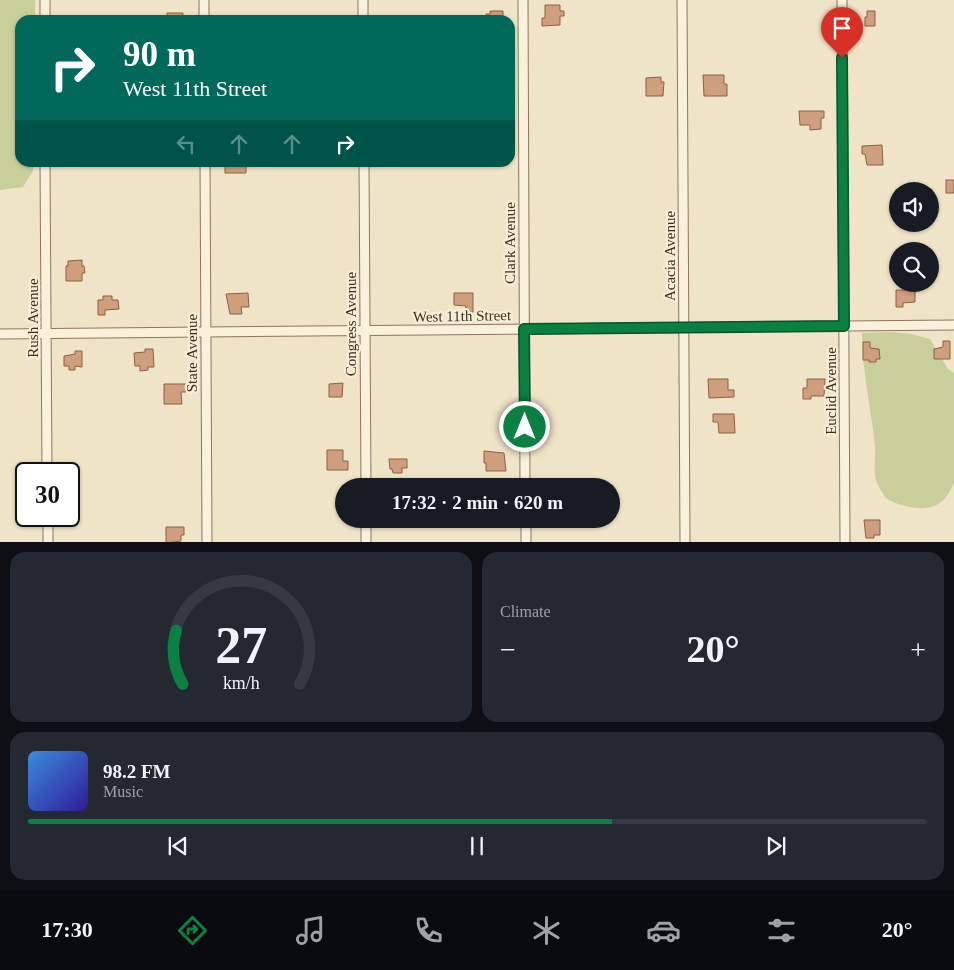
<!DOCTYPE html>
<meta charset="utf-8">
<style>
:root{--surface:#171b24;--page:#242831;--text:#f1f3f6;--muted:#9ea1a6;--line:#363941;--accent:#0b8043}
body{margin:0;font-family:Georgia,serif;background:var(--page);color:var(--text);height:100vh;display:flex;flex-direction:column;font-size:19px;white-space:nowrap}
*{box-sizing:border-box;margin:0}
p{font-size:16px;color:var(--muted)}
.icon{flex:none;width:28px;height:28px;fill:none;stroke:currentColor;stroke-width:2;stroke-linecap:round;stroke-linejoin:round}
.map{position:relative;height:542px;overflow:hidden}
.side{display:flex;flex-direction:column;gap:10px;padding:10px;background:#0d0f14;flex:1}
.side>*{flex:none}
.banner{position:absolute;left:15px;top:15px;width:500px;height:152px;border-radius:15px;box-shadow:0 1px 4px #0004;background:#00695c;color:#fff;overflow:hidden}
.buttons{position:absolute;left:889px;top:182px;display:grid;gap:10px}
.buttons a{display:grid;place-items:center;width:50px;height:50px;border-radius:50%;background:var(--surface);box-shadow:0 1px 4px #0004;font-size:25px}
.speed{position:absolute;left:15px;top:462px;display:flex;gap:10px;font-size:25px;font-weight:700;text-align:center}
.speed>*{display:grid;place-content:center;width:65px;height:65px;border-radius:50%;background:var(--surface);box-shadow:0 1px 4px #0004;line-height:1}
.speed .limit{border:2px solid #111;border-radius:8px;background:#fff;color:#111}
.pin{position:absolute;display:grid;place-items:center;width:42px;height:42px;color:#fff;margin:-51px -21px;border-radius:50% 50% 50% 0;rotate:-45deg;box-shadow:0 0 5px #0007}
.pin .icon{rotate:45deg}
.me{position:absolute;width:55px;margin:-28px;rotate:0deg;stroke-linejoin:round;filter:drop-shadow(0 0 4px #0008)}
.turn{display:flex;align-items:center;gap:18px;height:105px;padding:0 25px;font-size:22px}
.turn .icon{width:65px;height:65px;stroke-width:2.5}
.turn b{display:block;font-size:35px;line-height:42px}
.lanes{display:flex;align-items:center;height:48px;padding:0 25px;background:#0003;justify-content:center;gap:25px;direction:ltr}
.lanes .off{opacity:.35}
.big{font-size:38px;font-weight:700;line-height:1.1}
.side .tile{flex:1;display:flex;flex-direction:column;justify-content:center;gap:8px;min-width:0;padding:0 18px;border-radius:15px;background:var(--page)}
.side .dial{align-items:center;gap:0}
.dial svg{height:130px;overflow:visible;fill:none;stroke:var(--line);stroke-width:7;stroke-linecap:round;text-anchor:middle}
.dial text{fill:var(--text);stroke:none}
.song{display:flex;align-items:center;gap:15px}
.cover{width:60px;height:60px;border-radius:8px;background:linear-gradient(135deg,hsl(210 70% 55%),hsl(250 70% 35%))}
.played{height:5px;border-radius:2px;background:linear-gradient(90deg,var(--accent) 65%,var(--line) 65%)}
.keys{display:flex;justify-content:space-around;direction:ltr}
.heat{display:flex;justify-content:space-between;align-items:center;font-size:28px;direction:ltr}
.side .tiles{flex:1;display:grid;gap:10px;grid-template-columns:1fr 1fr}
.tile:last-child{grid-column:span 2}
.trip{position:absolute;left:335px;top:478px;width:285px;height:50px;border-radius:25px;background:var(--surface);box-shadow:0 1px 4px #0004;font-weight:700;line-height:50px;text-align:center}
.tabs{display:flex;height:80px;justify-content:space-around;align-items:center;background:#090b0e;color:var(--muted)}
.tabs .icon{width:35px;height:35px}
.tabs .current{color:var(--accent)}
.tabs b{font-size:22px;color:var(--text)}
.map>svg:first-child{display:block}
.green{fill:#c9cf9b}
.building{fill:#cf9f7d;stroke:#8d5f41}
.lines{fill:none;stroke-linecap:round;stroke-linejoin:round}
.street-casing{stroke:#8d765c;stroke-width:11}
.street{stroke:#faf1dc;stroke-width:9}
.route-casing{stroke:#07532c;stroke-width:12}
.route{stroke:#0b8043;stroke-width:9}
.labels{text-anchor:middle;stroke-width:4.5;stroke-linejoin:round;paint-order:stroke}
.street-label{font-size:15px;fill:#3d2e20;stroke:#f7eed8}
</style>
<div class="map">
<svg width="954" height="543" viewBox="0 0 954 543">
<rect width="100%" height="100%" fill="#f0e4c8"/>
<g class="green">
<path d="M0,0H35V20H20V162L34,163L33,171L23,187L0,190Z"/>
<path d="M892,332L911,334L930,339L948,369L954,373V482C948,498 940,508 921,508C913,509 890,503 885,497C882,492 878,486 876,480C873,466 876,458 875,446C871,408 862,371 862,333Z"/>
</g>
<g class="building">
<path d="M545,5H560V11H564V16H560V25L542,26V18H545Z"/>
<path d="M490,11H503V20H487L486,14H490Z"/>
<path d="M867,11H875V26H865V17H867Z"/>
<path d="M167,13H183V19L167,20Z"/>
<path d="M703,75H724V84H727V96H704Z"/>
<path d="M661,77V82H664L663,96H646V78Z"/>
<path d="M799,111H824V118H821V129L810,130V125H800Z"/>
<path d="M882,145L883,165H867L865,154H862V146Z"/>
<path d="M227,162H246V173H225V165H227Z"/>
<rect x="946" y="180" width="8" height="13"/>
<path d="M82,260V266H84L85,273H82V281H66V266H68V261Z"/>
<path d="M896,290H915V302L903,303V307H896Z"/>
<path d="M248,293L249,307H241L242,314H230L226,294Z"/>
<path d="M454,293H473V312H466V306L454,305Z"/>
<path d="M103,296H112V300H118L119,309L105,310V315H98V300H103Z"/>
<path d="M943,341H950V359H934V349L943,347Z"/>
<path d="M863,342H870V348L879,349L880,359H876V362H869V360H863Z"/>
<path d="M145,349H153L154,367H148V370L140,371V366H135L134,353L145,352Z"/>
<path d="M75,351H82V367L75,366V370H69V366H64V356L75,354Z"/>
<path d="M708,379H728V390H734V397L709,398Z"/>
<path d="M807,379H825L824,396H811V399H803V388H807Z"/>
<path d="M343,383L342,397H329V384Z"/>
<path d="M164,384H186V392H181L182,404H164Z"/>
<path d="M713,414H734L735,433H719L718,422H713Z"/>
<path d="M327,450H343V461H348V470H327Z"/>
<path d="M484,451L504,453L506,471H486V463H484Z"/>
<path d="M389,459H407V468H402V473H393L392,469H390Z"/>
<path d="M864,520H880V535H874V538H866Z"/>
<path d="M166,527H184V535H181V541L166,543Z"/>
</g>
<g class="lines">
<g class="street-casing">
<g id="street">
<path d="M45,0V20"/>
<path d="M204,0V20"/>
<path d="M363,0V20"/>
<path d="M523,0L525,486"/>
<path d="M682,0L685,543"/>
<path d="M842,0L845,543"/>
<path d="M45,162L47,474"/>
<path d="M205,162L207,543"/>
<path d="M364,162L366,486"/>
<path d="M0,334L954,325"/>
<path d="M48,516V543"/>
<path d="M366,519V543"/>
<path d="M526,519V543"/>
</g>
</g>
<use href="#street" class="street"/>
</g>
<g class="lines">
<g class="route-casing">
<path id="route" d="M525,427L524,329L844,326L842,58"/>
</g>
<use href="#route" class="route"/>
</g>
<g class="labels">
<g class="street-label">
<text transform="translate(510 243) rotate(-90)" y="5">Clark Avenue</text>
<text transform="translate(670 256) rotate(-90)" y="5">Acacia Avenue</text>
<text transform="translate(462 316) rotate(-1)" y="5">West 11th Street</text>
<text transform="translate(33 318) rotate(-90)" y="5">Rush Avenue</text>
<text transform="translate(351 324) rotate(-90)" y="5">Congress Avenue</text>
<text transform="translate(192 353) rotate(-90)" y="5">State Avenue</text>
<text transform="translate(831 391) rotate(-90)" y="5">Euclid Avenue</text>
</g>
</g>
</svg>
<div class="buttons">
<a><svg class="icon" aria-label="sound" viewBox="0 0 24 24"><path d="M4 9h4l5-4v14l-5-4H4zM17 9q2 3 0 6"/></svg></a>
<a><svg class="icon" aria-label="search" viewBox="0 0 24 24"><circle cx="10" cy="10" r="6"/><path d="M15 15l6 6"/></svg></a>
</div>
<div class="speed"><div class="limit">30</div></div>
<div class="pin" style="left:842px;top:58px;background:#d93025"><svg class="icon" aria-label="arrive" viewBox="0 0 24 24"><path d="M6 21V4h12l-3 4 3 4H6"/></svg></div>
<svg class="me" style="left:525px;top:427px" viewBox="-20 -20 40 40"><circle r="17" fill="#0b8043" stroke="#fff" stroke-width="3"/><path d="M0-11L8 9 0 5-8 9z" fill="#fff"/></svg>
<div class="trip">17:32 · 2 min · 620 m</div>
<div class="banner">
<div class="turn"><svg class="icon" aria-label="right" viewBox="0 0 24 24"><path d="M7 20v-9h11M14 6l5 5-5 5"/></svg><div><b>90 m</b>West 11th Street</div></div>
<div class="lanes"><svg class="icon off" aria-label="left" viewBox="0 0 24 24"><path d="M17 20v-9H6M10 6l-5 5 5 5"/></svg><svg class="icon off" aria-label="ahead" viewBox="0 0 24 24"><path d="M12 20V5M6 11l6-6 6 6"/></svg><svg class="icon off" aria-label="ahead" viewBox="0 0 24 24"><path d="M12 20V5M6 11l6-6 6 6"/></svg><svg class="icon" aria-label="right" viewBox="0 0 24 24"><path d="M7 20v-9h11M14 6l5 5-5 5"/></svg></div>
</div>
</div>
<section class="side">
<div class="tiles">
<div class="tile dial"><svg viewBox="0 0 100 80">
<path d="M14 69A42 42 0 1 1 86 69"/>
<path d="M14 69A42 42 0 0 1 10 36" stroke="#0b8043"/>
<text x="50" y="56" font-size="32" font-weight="700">27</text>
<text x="50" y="72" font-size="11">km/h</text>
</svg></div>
<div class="tile"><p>Climate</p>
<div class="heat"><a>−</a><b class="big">20°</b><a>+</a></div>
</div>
<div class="tile">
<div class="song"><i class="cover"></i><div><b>98.2 FM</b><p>Music</p></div></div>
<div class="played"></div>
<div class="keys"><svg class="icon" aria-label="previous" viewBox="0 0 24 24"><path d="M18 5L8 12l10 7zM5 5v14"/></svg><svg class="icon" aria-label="pause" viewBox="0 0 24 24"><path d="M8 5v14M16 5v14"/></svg><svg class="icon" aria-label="next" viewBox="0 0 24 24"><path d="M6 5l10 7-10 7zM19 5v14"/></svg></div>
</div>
</div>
</section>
<nav class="tabs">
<b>17:30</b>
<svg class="icon current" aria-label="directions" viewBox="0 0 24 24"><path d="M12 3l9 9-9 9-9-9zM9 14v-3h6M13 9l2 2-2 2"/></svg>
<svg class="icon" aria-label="music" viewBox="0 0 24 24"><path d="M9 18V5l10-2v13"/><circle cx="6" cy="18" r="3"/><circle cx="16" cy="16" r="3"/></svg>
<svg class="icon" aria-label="phone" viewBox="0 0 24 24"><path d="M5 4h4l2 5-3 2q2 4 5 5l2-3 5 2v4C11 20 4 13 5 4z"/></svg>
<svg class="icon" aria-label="climate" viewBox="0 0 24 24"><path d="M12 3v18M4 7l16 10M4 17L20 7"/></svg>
<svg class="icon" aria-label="car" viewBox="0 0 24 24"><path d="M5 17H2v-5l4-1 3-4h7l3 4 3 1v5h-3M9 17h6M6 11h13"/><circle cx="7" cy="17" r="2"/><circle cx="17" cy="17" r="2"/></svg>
<svg class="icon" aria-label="filters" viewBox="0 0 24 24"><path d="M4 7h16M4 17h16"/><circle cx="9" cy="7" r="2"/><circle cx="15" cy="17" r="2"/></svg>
<b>20°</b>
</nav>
